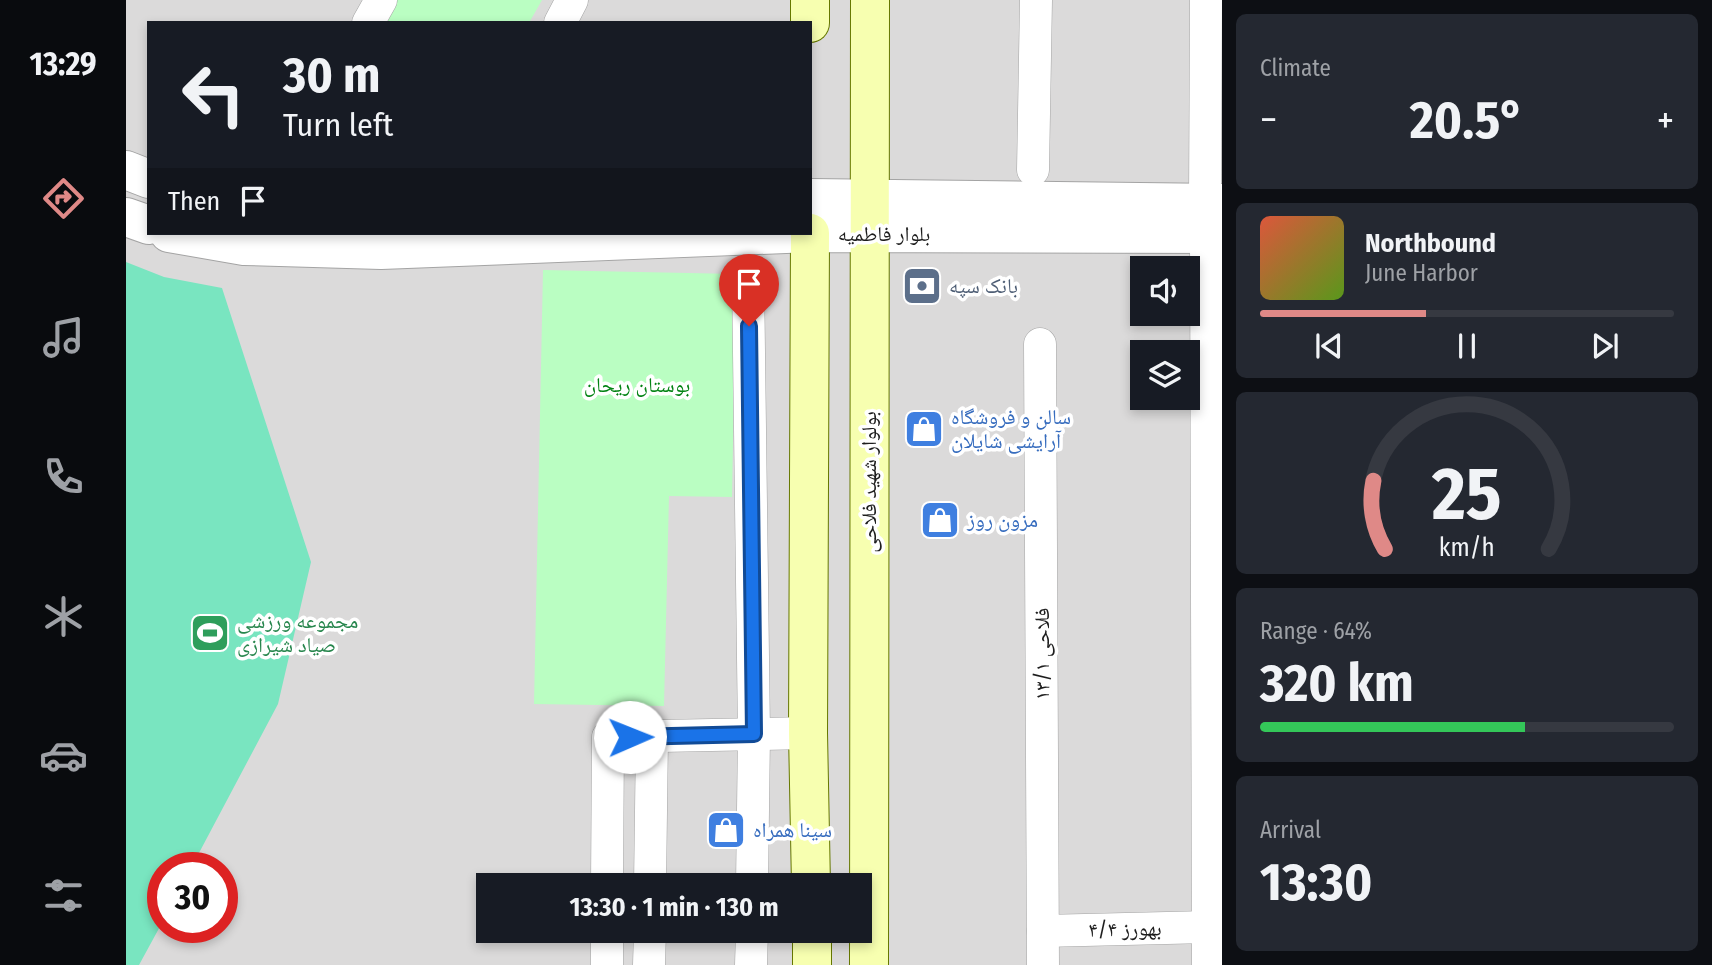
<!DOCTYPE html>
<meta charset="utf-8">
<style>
:root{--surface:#171b24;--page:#242831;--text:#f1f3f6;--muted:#9ea1a6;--line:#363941;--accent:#df8987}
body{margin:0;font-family:"Fira Sans Condensed","Noto Naskh Arabic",sans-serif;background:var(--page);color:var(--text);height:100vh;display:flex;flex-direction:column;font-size:26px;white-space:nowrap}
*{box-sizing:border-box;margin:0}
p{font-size:23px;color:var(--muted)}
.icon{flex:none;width:38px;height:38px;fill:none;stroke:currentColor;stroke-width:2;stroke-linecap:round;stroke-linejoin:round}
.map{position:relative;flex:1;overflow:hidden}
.details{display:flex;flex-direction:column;gap:14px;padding:14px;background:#0d0f14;width:490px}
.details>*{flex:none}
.banner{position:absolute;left:21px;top:21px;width:665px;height:214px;border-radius:0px;box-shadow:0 4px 10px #0003;background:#171b24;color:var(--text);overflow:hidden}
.tools{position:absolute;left:1004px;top:256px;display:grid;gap:14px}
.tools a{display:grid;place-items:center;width:70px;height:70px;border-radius:0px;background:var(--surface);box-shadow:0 4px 10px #0003;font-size:35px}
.speed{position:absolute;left:21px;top:852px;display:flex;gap:14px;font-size:35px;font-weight:700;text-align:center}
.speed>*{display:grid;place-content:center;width:91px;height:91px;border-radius:50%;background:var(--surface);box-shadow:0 4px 10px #0003;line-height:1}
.speed .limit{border:10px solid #d22;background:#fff;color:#111}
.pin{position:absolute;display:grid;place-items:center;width:60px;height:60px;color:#fff;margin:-72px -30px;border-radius:50% 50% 50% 0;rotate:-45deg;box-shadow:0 0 7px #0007}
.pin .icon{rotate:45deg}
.me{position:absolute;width:77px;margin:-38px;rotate:89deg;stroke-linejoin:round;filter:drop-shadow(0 0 5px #0008)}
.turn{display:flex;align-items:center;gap:24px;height:147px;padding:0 21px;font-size:32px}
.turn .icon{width:91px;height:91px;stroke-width:2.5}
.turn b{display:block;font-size:49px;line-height:60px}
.then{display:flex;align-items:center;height:66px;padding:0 21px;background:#0003;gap:14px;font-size:26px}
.big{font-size:52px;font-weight:700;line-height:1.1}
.details .widget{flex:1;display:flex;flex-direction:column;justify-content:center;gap:10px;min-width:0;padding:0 24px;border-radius:10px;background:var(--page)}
.details .dial{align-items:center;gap:0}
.dial svg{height:182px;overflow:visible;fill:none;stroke:var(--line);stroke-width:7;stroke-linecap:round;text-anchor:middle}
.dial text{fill:var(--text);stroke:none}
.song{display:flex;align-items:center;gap:21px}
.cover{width:84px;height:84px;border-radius:10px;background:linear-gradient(135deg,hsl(10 70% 55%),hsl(90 70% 35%))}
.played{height:7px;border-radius:4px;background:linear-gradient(90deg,var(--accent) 40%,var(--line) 40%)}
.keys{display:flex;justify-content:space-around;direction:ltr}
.heat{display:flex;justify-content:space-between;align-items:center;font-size:38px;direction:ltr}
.charge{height:10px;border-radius:5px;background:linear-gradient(90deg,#34c759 64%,var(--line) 0)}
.trip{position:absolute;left:350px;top:873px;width:396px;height:70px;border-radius:0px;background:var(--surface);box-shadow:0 4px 10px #0003;font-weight:700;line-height:70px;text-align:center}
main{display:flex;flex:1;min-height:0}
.menu{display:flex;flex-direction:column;width:126px;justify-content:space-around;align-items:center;background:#090b0e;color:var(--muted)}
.menu .icon{width:49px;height:49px}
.menu .current{color:var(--accent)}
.menu b{font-size:32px;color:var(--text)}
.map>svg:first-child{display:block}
.residential{fill:#dbdada;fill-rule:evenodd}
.park{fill:#bafec2}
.pitch{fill:#79e5c0}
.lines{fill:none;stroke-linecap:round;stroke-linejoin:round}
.minor-casing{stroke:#a4a4a4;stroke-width:33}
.tertiary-casing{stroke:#a4a4a4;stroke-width:40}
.secondary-casing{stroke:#667800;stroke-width:40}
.minor{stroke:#fff;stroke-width:32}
.tertiary{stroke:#fff;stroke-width:38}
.secondary{stroke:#f7ffb0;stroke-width:38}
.route-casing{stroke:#114b97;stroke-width:18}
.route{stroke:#1a73e8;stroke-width:12}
.labels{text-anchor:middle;stroke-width:7;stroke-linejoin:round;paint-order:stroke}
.street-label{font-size:21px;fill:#1d1d1d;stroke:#fff}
.service-label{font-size:21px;fill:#4e5e75;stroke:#fff;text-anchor:start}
.park-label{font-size:21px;fill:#028313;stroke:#fff}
.shop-label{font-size:21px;fill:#366cbe;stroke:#fff;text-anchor:start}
.leisure-label{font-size:21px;fill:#27864d;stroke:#fff;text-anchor:start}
</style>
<main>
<nav class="menu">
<b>13:29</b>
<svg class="icon current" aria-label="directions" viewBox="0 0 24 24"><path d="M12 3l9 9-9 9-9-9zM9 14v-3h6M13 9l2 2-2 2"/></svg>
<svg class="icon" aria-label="music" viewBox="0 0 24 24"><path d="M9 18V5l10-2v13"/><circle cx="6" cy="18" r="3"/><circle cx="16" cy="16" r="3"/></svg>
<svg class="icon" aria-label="phone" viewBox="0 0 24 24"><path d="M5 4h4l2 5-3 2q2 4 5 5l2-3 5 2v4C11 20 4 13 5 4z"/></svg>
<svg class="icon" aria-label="climate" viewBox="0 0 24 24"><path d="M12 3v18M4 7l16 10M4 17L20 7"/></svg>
<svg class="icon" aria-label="car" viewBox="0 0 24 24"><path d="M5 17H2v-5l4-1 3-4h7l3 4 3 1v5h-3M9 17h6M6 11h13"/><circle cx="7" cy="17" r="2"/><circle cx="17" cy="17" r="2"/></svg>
<svg class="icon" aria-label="filters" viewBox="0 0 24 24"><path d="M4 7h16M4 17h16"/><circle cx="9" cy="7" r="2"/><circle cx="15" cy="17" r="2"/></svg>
</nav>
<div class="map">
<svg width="1096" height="965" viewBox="0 0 1096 965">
<rect width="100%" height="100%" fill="#efebe2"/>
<path class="residential" d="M0,0H1096V965H0ZM23,23H684V233H23ZM1017,268H1062V313H1017ZM1017,352H1062V397H1017ZM37,868H96V928H37ZM362,886H733V931H362Z"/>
<g class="park">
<path d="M270,0H416L403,23H256Z"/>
<path d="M417,270L610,274L606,497L543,496L538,706L408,704Z"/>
</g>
<path class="pitch" d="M0,262L38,277L96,288L185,562L152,704L65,868H37V921L13,965H0Z"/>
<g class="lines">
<g class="minor-casing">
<g id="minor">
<path d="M242,23L255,0"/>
<path d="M434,23L446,0"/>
<path d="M907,170L910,0"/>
<path d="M1079,203L1080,0"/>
<path d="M1080,234L1082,965"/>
<path d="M622,276L628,734L626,886"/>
<path d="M914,344L917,965"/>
<path d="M481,886L482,737L682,733"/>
<path d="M524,886L526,737"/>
<path d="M917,931L1082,927"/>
<path d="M481,965V931"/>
<path d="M523,965L524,931"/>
<path d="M625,965L626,931"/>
</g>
</g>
<g class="tertiary-casing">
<g id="tertiary">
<path d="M0,170L23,179"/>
<path d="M684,198L1096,203"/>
<path d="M0,217L23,225"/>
<path d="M43,233L118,246L255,250L684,233L1096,234"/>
</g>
</g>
<g class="secondary-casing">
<g id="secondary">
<path d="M684,23V0"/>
<path d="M684,233L682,733L685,886"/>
<path d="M686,931V965"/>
<path d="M743,965L744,0"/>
</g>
</g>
<use href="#minor" class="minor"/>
<use href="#tertiary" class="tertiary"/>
<use href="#secondary" class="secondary"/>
</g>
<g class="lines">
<g class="route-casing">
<path id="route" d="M504,737L628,734L623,326"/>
</g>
<use href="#route" class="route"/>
</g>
<defs>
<g id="bank-square" transform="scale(2.0125)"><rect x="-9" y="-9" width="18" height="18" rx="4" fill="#5c6f8a" stroke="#fff"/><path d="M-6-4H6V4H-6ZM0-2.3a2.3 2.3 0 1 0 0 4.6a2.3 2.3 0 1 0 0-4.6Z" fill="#fff"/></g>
<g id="shop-square" transform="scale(2.0125)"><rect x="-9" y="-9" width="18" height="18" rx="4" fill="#3f7fe0" stroke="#fff"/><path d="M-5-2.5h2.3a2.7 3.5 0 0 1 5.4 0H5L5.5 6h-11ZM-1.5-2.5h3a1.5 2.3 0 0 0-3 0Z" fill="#fff"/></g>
<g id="stadium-square" transform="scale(2.0125)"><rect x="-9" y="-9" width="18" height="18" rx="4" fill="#2e9e5b" stroke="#fff"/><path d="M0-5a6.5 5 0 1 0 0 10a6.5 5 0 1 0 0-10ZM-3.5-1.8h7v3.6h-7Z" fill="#fff"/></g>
</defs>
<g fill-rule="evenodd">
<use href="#bank-square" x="796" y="286"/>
<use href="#shop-square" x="798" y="429"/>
<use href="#shop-square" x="814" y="520"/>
<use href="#stadium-square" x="84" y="633"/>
<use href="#shop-square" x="600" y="830"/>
</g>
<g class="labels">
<g class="street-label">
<text x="758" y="241">بلوار فاطمیه</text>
<text transform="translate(743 482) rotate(-90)" y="7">بولوار شهید فلاحی</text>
<text transform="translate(916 654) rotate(-90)" y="7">فلاحی ۱۳/۱</text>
<text transform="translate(999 929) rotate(-1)" y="7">بهورز ۴/۴</text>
</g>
<g class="service-label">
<text x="823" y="293">بانک سپه</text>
</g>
<g class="park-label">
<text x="511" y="392">بوستان ریحان</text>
</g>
<g class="shop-label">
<text x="825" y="424">سالن و فروشگاه<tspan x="825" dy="24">آرایشی شایلان</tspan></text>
<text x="841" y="527">مزون روز</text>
<text x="627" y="837">سینا همراه</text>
</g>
<g class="leisure-label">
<text x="111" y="628">مجموعه ورزشی<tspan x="111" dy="24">صیاد شیرازی</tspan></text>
</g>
</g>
</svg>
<div class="tools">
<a><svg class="icon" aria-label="sound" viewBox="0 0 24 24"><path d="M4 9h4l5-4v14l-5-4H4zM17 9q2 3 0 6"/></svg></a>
<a><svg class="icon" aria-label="layers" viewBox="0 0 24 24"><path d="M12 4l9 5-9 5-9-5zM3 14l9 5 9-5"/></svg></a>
</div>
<div class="speed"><div class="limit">30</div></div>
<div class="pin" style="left:623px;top:326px;background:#d93025"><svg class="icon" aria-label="arrive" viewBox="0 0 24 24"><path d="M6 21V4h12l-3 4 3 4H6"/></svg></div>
<svg class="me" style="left:504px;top:737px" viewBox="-20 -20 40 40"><circle r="19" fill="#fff"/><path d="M0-13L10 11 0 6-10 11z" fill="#1a73e8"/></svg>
<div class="trip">13:30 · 1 min · 130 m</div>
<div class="banner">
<div class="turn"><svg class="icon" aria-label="left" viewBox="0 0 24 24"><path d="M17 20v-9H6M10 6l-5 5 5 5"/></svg><div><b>30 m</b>Turn left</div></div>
<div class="then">Then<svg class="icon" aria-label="arrive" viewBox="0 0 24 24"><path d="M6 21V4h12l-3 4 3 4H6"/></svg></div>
</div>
</div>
<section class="details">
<div class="widget"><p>Climate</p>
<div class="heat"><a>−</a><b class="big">20.5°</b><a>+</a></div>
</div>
<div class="widget">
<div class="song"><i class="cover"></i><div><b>Northbound</b><p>June Harbor</p></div></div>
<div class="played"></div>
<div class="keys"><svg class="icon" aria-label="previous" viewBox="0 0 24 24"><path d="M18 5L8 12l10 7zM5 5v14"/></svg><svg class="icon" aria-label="pause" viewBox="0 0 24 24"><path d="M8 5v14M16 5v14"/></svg><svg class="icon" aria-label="next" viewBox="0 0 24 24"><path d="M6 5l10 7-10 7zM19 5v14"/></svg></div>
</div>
<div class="widget dial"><svg viewBox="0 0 100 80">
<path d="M14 69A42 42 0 1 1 86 69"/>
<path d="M14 69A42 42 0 0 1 9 39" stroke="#df8987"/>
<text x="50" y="56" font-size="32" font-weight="700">25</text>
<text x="50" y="72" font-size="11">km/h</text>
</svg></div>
<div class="widget"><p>Range · 64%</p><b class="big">320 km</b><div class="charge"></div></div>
<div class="widget"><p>Arrival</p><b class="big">13:30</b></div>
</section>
</main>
